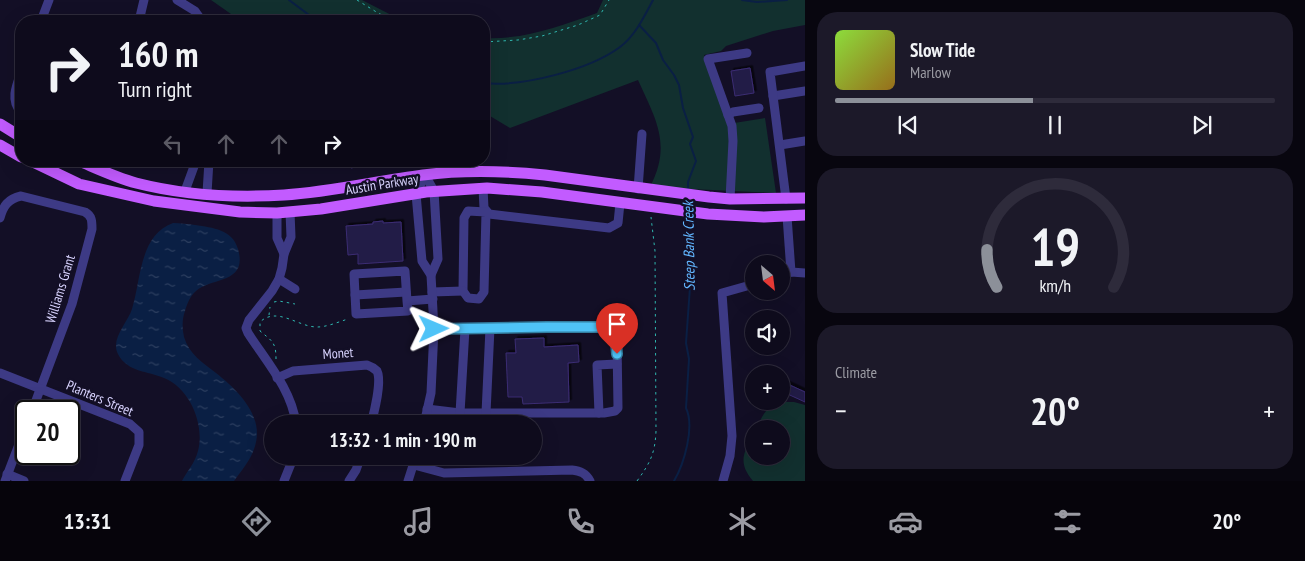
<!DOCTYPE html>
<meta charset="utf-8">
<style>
:root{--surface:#0e0b1c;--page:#1c1929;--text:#f1f3f6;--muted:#9b9ba3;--line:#2e2b3b;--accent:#8c9099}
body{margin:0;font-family:"PT Sans Narrow",sans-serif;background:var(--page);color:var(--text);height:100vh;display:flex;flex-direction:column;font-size:19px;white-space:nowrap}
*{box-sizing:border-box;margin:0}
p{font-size:16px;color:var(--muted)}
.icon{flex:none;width:28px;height:28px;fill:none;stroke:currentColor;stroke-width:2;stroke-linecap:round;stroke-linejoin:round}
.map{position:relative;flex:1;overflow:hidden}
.panel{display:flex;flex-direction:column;gap:12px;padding:12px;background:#08060f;width:500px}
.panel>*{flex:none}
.top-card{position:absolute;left:15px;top:15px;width:475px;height:152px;border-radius:20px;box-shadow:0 5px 20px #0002,0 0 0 1px var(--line);background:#0e0b1c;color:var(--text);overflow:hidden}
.needle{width:32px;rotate:152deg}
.controls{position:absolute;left:745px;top:255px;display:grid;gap:10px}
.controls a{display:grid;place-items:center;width:45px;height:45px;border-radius:50%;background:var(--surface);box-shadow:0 5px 20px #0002,0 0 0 1px var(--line);font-size:25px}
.speed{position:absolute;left:15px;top:400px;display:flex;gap:10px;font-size:25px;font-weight:700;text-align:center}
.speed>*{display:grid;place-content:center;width:65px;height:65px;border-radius:50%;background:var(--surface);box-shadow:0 5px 20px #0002,0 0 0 1px var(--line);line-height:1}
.speed .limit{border:2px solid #111;border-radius:8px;background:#fff;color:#111}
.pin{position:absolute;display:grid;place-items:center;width:42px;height:42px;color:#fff;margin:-51px -21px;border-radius:50% 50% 50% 0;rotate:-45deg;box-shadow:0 0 5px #0007}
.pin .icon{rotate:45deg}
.me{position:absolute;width:55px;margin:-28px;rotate:89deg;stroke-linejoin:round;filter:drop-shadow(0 0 4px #0008)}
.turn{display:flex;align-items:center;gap:18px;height:105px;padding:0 20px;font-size:22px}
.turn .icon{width:65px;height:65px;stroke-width:2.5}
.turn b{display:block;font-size:35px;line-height:42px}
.lanes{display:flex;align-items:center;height:48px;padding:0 20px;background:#0003;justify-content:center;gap:25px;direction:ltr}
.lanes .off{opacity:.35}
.big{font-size:38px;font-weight:800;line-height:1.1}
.panel .widget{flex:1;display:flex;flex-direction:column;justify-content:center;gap:8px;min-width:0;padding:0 18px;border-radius:20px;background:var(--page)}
.panel .dial{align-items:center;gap:0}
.dial svg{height:130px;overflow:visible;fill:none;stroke:var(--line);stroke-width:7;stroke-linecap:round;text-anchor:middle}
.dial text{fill:var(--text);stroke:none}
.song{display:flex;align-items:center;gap:15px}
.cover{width:60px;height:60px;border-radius:8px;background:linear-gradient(135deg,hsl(90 70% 55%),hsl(40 70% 35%))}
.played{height:5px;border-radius:2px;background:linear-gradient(90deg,var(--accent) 45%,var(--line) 45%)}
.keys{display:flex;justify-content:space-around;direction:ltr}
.heat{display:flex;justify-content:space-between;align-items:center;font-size:28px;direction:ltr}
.trip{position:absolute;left:264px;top:415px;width:278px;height:50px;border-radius:25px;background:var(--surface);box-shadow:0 5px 20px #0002,0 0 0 1px var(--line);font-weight:800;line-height:50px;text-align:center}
.dock{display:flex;height:80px;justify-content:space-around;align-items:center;background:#06040b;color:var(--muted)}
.dock .icon{width:35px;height:35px}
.dock .on{color:var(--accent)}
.dock b{font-size:22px;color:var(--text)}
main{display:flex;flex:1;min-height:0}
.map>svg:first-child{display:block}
.grass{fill:#12302f}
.water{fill:url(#water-ripples)}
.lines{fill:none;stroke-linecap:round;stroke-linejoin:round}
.stream{stroke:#0a1f44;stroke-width:2}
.building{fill:#241b47;stroke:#3b2d73;filter:url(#shadow)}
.path{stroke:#2fb8b0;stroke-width:1;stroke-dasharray:2.5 4;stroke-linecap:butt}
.minor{stroke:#3d3a85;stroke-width:9}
.major{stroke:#c25bff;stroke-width:11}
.route-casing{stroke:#337fa1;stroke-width:12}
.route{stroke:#4fc3f7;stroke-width:9}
.labels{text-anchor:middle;stroke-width:5;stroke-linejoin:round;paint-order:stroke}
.street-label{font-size:14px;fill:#d9d4ff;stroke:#130f26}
.water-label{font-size:15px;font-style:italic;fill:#62b6ff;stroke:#130f26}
</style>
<main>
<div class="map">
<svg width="805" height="481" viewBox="0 0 805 481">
<defs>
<pattern id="water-ripples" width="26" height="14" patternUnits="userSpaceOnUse" patternTransform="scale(1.25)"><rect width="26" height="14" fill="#0a1f44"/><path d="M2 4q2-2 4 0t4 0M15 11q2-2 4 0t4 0" fill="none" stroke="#2d3f60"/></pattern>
<filter id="shadow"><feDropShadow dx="2.5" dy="-2.5" stdDeviation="0" flood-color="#0009"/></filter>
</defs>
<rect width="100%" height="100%" fill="#130f26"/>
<g class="grass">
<path d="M211,0H362L403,21H241Z"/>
<path d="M603,0H805V25L773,31L726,46L721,51L704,55L728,124L765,118L776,193L650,187C672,144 656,120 638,80L510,128L490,116H484V38C524,40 560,26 597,13Z"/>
<path d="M786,402H794L805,405V481H753C737,462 744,452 754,433V456H781V429H756C765,411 766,406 786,402Z"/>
</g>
<path class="water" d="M173,223C180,223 188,224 195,225C213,228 232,229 238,249C248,284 212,277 196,291C190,296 187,304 185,311C182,319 182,328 184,337C189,354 203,363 216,373C239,391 266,418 254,449C250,461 241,471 234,481H182C187,471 195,463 198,451C205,425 190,388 164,378C148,371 127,372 118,354C110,339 128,322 132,309C141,281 139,235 173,223Z"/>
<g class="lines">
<g class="stream">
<path d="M289,0L317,21"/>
<path d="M742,0L757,2L787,0"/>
<path d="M639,25L656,43L663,60L674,75L679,85L683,108L693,137L690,144L696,161L688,182V190"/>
<path d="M484,83C522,87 589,70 620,47C635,36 644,17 653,0"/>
<path d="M688,198L689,208"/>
<path d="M674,481C684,464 695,427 686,408L689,359L686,343L690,287L688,269L690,254L689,215"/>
</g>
</g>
<g class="building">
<path d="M750,68L754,93L735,96L731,71Z"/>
<path d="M350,161H370V164L351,168Z"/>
<path d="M383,221V223L401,222L403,261L358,264V254L348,255L346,226L373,224V222Z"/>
<path d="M544,338V347L578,345L579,362L568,363L569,402L523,404L522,397H508L506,353H516L515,339Z"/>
<path d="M781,381L805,392V402L781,391Z"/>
</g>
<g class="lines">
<g class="path">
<path d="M357,0L378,13L394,21"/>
<path d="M484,42L518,40L542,36L578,25L600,15L609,0"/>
<path d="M274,302L279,301L295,304"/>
<path d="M269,315L270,307"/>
<path d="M276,359C276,342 272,341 260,331V322C277,306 298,327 317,327C327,327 338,322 348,319"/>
<path d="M637,481C650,463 655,454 656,431L655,251L651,217"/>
</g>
<g class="minor">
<path d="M177,0L195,11L202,21"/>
<path d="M41,21L49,0"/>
<path d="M139,21L144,0"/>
<path d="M21,73C16,86 10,101 21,112"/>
<path d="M773,96L805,91"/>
<path d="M728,115L733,112L759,108"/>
<path d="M780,145L805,141"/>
<path d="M425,175L434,191L438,259L431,275"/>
<path d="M483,188L484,208L489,214L609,228L618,223L620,203"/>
<path d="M638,189L642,134"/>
<path d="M185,191L196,161"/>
<path d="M207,193L209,161"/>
<path d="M730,199L733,141L732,126L708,59L747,53"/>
<path d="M786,199L770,72L805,66"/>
<path d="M468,211L486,212L484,292L479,299L468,298L463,291L464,218Z"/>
<path d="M290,212L291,237L284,254L282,268L279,279L272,291L249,320L246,328L248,333C266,361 292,390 296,424"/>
<path d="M277,213V238L284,254"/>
<path d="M787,216L791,272"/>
<path d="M0,218C3,206 8,199 21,196L85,212C92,216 92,221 92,229L72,304L32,411"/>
<path d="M781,275L791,272L805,273"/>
<path d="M279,279L295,289"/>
<path d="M432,292L463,291"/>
<path d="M355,295L406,292"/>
<path d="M407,301L405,271L354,274L356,314L408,311L407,301L433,299"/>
<path d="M0,373L130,424L139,432V445L125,481"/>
<path d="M277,378L293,371L367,365C370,366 374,368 377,371C382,381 374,413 371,424"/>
<path d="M427,409L460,413H604L615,411L618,408L617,342L615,331L604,327H547L434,329"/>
<path d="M460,413L465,329"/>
<path d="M486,413L490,328"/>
<path d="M599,413L597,365L617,364"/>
<path d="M424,424L431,393L434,329L431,275L422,261L416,194L425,175"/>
<path d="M414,465L444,473L572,470C580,471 586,473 590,481"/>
<path d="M7,474L24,481"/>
<path d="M5,481L26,426"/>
<path d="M284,481L294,456"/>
<path d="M349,481L356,470L361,456"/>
<path d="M408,481L416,456"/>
<path d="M723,481L730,456L732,436L722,293L754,284"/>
</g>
<g class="major">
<path d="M0,124L21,137"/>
<path d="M0,145L21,157"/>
<path d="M31,161L79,184L154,201L240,212L277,213L321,209L426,192L487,188L542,192L708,214L764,217L805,215"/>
<path d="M79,161C98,169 117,178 136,183C183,195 236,198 284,195C331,192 377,181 423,175C463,170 505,171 545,175L709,197L730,199L805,198"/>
</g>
</g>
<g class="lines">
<g class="route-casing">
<path id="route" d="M434,329L547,327H604L615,331L617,354"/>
</g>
<use href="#route" class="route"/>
</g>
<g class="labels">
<g class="street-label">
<text transform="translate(382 184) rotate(-9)" y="5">Austin Parkway</text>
<text transform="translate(60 289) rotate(-73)" y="5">Williams Grant</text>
<text transform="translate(338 353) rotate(-4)" y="5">Monet</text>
<text transform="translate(100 398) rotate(23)" y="5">Planters Street</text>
</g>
<g class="water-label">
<text transform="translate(689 246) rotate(-91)" y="5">Steep Bank Creek</text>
</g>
</g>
</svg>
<div class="controls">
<a><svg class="needle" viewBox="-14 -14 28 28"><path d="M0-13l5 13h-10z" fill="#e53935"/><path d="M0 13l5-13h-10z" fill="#9b9ba3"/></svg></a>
<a><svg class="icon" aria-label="sound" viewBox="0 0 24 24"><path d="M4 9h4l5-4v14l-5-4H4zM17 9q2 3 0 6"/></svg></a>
<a>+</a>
<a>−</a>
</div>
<div class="speed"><div class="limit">20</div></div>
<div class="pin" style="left:617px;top:354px;background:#d93025"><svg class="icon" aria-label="arrive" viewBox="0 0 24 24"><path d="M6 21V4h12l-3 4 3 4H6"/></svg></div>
<svg class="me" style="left:434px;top:329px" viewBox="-20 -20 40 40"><path d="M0-17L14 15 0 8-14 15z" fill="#4fc3f7" stroke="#fff" stroke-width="4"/></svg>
<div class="trip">13:32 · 1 min · 190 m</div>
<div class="top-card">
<div class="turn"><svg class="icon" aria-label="right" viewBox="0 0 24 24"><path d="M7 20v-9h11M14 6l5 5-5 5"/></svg><div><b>160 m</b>Turn right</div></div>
<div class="lanes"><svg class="icon off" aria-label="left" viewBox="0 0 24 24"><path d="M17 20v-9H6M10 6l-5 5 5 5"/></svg><svg class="icon off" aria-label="ahead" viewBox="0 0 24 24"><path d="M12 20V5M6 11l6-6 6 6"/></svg><svg class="icon off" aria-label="ahead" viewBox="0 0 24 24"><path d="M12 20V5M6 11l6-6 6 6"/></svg><svg class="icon" aria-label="right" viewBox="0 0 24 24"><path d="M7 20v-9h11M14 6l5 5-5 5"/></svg></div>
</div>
</div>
<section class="panel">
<div class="widget">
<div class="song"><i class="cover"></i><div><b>Slow Tide</b><p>Marlow</p></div></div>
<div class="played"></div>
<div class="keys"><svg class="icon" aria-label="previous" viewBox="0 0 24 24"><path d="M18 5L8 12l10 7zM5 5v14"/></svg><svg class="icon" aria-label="pause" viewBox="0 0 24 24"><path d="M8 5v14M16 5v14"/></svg><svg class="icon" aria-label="next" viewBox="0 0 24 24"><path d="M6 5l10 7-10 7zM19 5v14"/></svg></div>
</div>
<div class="widget dial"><svg viewBox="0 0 100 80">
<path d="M14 69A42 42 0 1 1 86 69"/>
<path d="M14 69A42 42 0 0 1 8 46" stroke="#8c9099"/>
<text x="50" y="56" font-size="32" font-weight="700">19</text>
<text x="50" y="72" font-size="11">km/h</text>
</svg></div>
<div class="widget"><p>Climate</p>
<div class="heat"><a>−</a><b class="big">20°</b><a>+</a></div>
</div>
</section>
</main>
<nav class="dock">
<b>13:31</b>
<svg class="icon on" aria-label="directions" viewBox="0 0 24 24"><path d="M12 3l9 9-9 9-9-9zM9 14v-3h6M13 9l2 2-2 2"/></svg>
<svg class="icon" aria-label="music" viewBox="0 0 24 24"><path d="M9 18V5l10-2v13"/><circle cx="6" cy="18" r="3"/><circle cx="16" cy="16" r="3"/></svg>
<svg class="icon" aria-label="phone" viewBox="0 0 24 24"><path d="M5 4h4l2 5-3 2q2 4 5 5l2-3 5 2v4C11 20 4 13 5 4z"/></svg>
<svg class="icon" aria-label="climate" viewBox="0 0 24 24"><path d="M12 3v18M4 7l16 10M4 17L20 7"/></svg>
<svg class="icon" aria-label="car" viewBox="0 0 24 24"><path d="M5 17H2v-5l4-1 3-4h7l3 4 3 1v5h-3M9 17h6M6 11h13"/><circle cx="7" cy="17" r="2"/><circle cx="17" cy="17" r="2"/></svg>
<svg class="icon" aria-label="filters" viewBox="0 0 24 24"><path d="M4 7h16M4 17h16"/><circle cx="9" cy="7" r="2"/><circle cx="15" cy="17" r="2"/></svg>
<b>20°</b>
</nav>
